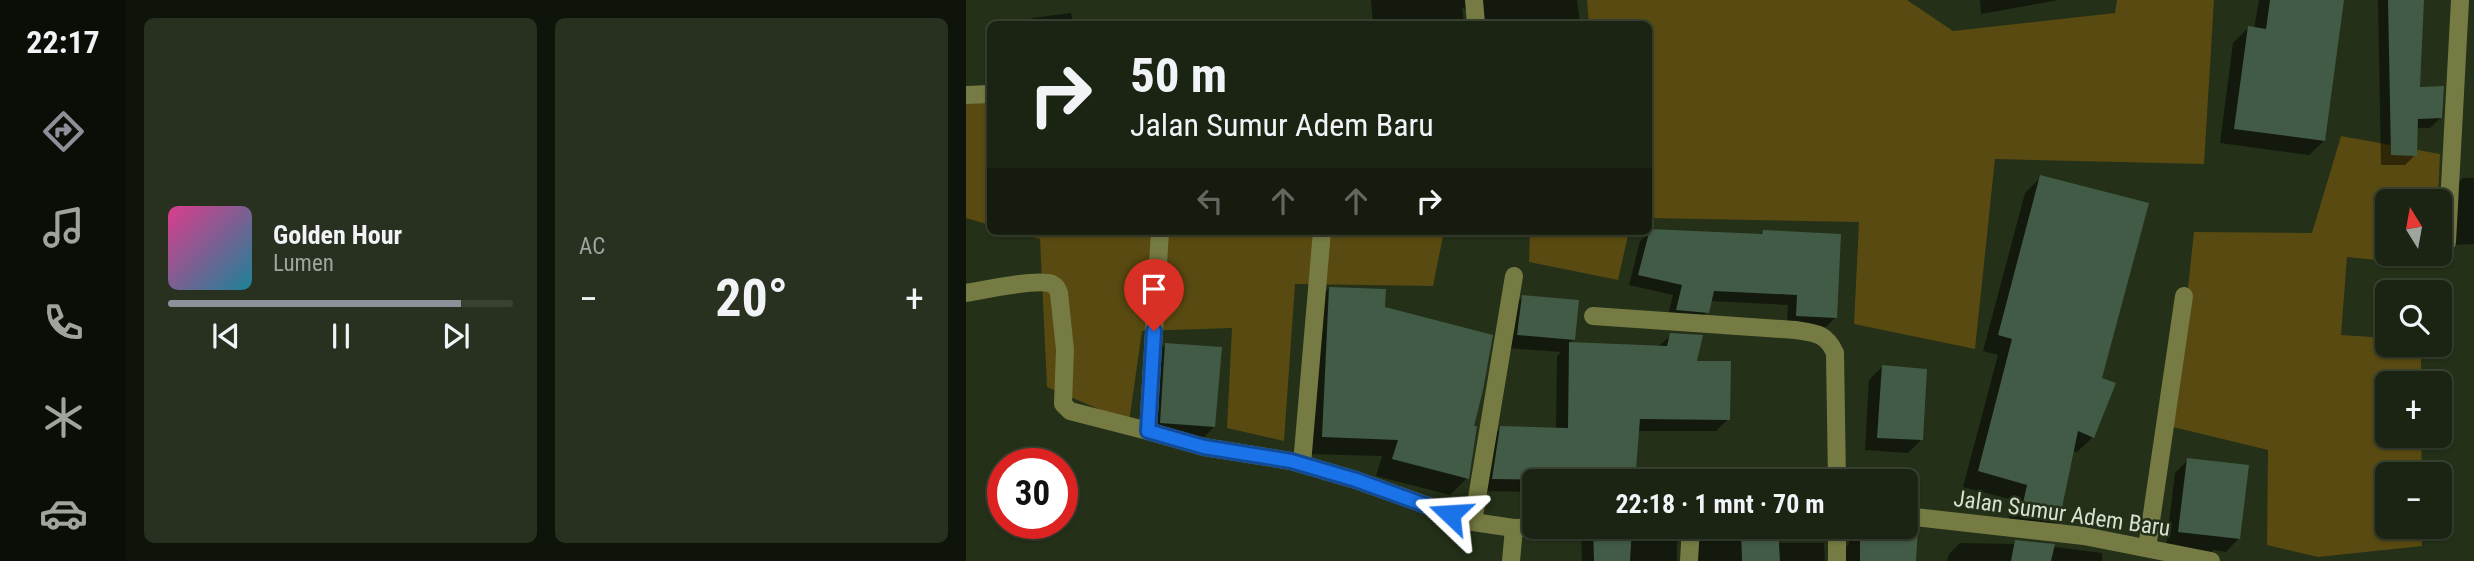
<!DOCTYPE html>
<html lang="id">
<meta charset="utf-8">
<style>
:root{--surface:#1b2412;--page:#283020;--text:#f1f3f6;--muted:#a0a49f;--line:#394132;--accent:#8c9099}
body{margin:0;font-family:"Roboto Condensed",sans-serif;background:var(--page);color:var(--text);height:100vh;display:flex;flex-direction:column;font-size:26px;white-space:nowrap}
*{box-sizing:border-box;margin:0}
p{font-size:23px;color:var(--muted)}
.icon{flex:none;width:38px;height:38px;fill:none;stroke:currentColor;stroke-width:2;stroke-linecap:round;stroke-linejoin:round}
.map{position:relative;flex:1;overflow:hidden}
.side{display:flex;flex-direction:column;gap:18px;padding:18px;background:#0f140a;width:840px}
.side>*{flex:none}
.hud{position:absolute;left:21px;top:21px;width:665px;height:214px;border-radius:10px;box-shadow:0 2px 5px #0004,0 0 0 2px var(--line);background:#1b2412;color:var(--text);overflow:hidden}
.needle{width:46px;rotate:349deg}
.fabs{position:absolute;left:1409px;top:189px;display:grid;gap:14px}
.fabs a{display:grid;place-items:center;width:77px;height:77px;border-radius:10px;background:var(--surface);box-shadow:0 2px 5px #0004,0 0 0 2px var(--line);font-size:35px}
.speed{position:absolute;left:21px;top:448px;display:flex;gap:14px;font-size:35px;font-weight:700;text-align:center}
.speed>*{display:grid;place-content:center;width:91px;height:91px;border-radius:50%;background:var(--surface);box-shadow:0 2px 5px #0004,0 0 0 2px var(--line);line-height:1}
.speed .limit{border:10px solid #d22;background:#fff;color:#111}
.pin{position:absolute;display:grid;place-items:center;width:60px;height:60px;color:#fff;margin:-72px -30px;border-radius:50% 50% 50% 0;rotate:-45deg;box-shadow:0 0 7px #0007}
.pin .icon{rotate:45deg}
.me{position:absolute;width:77px;margin:-38px;rotate:290deg;stroke-linejoin:round;filter:drop-shadow(0 0 5px #0008)}
.turn{display:flex;align-items:center;gap:24px;height:147px;padding:0 28px;font-size:32px}
.turn .icon{width:91px;height:91px;stroke-width:2.5}
.turn b{display:block;font-size:49px;line-height:60px}
.lanes{display:flex;align-items:center;height:66px;padding:0 28px;background:#0003;justify-content:center;gap:35px;direction:ltr}
.lanes .off{opacity:.35}
.big{font-size:52px;font-weight:700;line-height:1.1}
.side .tile{flex:1;display:flex;flex-direction:column;justify-content:center;gap:10px;min-width:0;padding:0 24px;border-radius:10px;background:var(--page)}
.song{display:flex;align-items:center;gap:21px}
.cover{width:84px;height:84px;border-radius:10px;background:linear-gradient(135deg,hsl(330 70% 55%),hsl(190 70% 35%))}
.played{height:7px;border-radius:4px;background:linear-gradient(90deg,var(--accent) 85%,var(--line) 85%)}
.keys{display:flex;justify-content:space-around;direction:ltr}
.heat{display:flex;justify-content:space-between;align-items:center;font-size:38px;direction:ltr}
.side .tiles{flex:1;display:grid;gap:18px;grid-template-columns:repeat(2,1fr)}
.trip{position:absolute;left:556px;top:469px;width:396px;height:70px;border-radius:10px;background:var(--surface);box-shadow:0 2px 5px #0004,0 0 0 2px var(--line);font-weight:700;line-height:70px;text-align:center}
main{display:flex;flex:1;min-height:0}
.tabs{display:flex;flex-direction:column;width:126px;justify-content:space-around;align-items:center;background:#0b0e07;color:var(--muted)}
.tabs .icon{width:49px;height:49px}
.tabs .on{color:var(--accent)}
.tabs b{font-size:32px;color:var(--text)}
.map>svg:first-child{display:block}
.green{fill:#584a10}
.shadow{fill:#0007}
.building{fill:#425b46}
.lines{fill:none;stroke-linecap:round;stroke-linejoin:round}
.minor{stroke:#767b43;stroke-width:18}
.route-casing{stroke:#114b97;stroke-width:18}
.route{stroke:#1a73e8;stroke-width:12}
.labels{text-anchor:middle;stroke-width:5;stroke-linejoin:round;paint-order:stroke}
.street-label{font-size:23px;fill:#d7dfd0;stroke:#243018}
</style>
<main>
<nav class="tabs">
<b>22:17</b>
<svg class="icon on" aria-label="directions" viewBox="0 0 24 24"><path d="M12 3l9 9-9 9-9-9zM9 14v-3h6M13 9l2 2-2 2"/></svg>
<svg class="icon" aria-label="music" viewBox="0 0 24 24"><path d="M9 18V5l10-2v13"/><circle cx="6" cy="18" r="3"/><circle cx="16" cy="16" r="3"/></svg>
<svg class="icon" aria-label="phone" viewBox="0 0 24 24"><path d="M5 4h4l2 5-3 2q2 4 5 5l2-3 5 2v4C11 20 4 13 5 4z"/></svg>
<svg class="icon" aria-label="climate" viewBox="0 0 24 24"><path d="M12 3v18M4 7l16 10M4 17L20 7"/></svg>
<svg class="icon" aria-label="car" viewBox="0 0 24 24"><path d="M5 17H2v-5l4-1 3-4h7l3 4 3 1v5h-3M9 17h6M6 11h13"/><circle cx="7" cy="17" r="2"/><circle cx="17" cy="17" r="2"/></svg>
</nav>
<section class="side">
<div class="tiles">
<div class="tile">
<div class="song"><i class="cover"></i><div><b>Golden Hour</b><p>Lumen</p></div></div>
<div class="played"></div>
<div class="keys"><svg class="icon" aria-label="previous" viewBox="0 0 24 24"><path d="M18 5L8 12l10 7zM5 5v14"/></svg><svg class="icon" aria-label="pause" viewBox="0 0 24 24"><path d="M8 5v14M16 5v14"/></svg><svg class="icon" aria-label="next" viewBox="0 0 24 24"><path d="M6 5l10 7-10 7zM19 5v14"/></svg></div>
</div>
<div class="tile"><p>AC</p>
<div class="heat"><a>−</a><b class="big">20°</b><a>+</a></div>
</div>
</div>
</section>
<div class="map">
<svg width="1508" height="561" viewBox="0 0 1508 561">
<rect width="100%" height="100%" fill="#243018"/>
<g class="green">
<path d="M621,0H941L987,31L1149,13L1151,0H1248L1238,164L1029,159L1009,349L888,324L893,222L683,218L682,24H623Z"/>
<path d="M24,91V225L0,218V92Z"/>
<path d="M1375,136L1474,154L1472,201H1421V254H1470L1469,266L1381,257L1375,335L1421,338V345H1455V383H1421V436H1455L1456,474H1421V527H1456V546L1352,557L1301,545L1302,450L1207,427L1228,232L1346,233Z"/>
<path d="M47,231H478L467,286L329,284L318,441L261,428L266,328L176,331L163,422L81,387L74,239Z"/>
<path d="M564,231H663L652,280L563,262Z"/>
</g>
<g class="shadow">
<path d="M405,0H611L614,24H503L501,11L496,7L498,24H407Z"/>
<path d="M1014,0H1093L1015,14Z"/>
<path d="M1293,0H1377L1358,141L1343,155L1254,143L1267,43L1282,28L1288,29Z"/>
<path d="M1412,0H1457L1452,88L1475,117L1464,128H1450L1449,155L1439,165H1415Z"/>
<path d="M105,13L107,24H59L66,18Z"/>
<path d="M1075,177L1134,379L1127,437L1111,452L1106,451L1092,521L1076,537L1040,533L1047,500L997,487L1032,355L1017,351L1059,193Z"/>
<path d="M1497,178H1508V244L1486,245L1484,191Z"/>
<path d="M684,231L793,236L797,231L870,317L860,327L821,325L822,305L744,301L741,312L731,322L701,320L707,295L663,285L674,241Z"/>
<path d="M363,288L417,308L501,478L484,495L410,476L416,456L340,454L346,306Z"/>
<path d="M557,297L608,339L603,343L692,347L705,335L729,363L762,419L750,431H671L668,481H569V492L514,491L522,441L535,428L590,429L591,356L595,352L539,348L544,310Z"/>
<path d="M199,345L248,427L235,440L182,435L186,358Z"/>
<path d="M916,367L955,440L942,453L899,450L903,380Z"/>
<path d="M1222,460L1273,538L1260,552L1248,550L1237,561L1199,555L1209,473Z"/>
<path d="M615,527H665L664,537L711,536V561H616Z"/>
<path d="M771,527H811V543H858L859,561H723L724,548L737,535L764,534Z"/>
<path d="M890,527H935L948,561H870V556L883,544V535Z"/>
<path d="M1050,542L1136,553V561H981L983,554L994,543L1047,544Z"/>
</g>
<g class="building">
<path d="M1304,0H1378L1359,141L1268,129L1282,26L1300,29Z"/>
<path d="M1422,0H1458L1454,87L1478,86L1476,118L1452,119L1451,156L1425,155Z"/>
<path d="M1074,175L1183,203L1136,378L1150,383L1128,438L1112,431L1093,522L1054,517L1061,485L1012,471L1046,339L1032,335Z"/>
<path d="M684,229L796,234L797,230L875,234L871,318L830,316L831,295L748,291L743,313L710,310L716,285L672,275Z"/>
<path d="M363,287L420,289L419,307L527,335L517,390L508,426H511L503,479L426,459L432,440L356,437Z"/>
<path d="M556,295L613,300L609,340L551,335Z"/>
<path d="M704,333L737,335L731,361H765L764,420L674,419L669,481L526,479L534,426L602,428L603,342L701,346Z"/>
<path d="M199,343L256,347L249,427L194,423Z"/>
<path d="M916,365L961,369L957,440L911,438Z"/>
<path d="M1221,458L1283,465L1274,539L1212,532Z"/>
<path d="M627,527H666L664,561H628Z"/>
<path d="M775,527H812L814,561H776Z"/>
<path d="M894,527L952,529L950,561H894Z"/>
<path d="M1049,540L1089,544L1085,561H1045Z"/>
</g>
<g class="lines">
<g class="minor">
<path d="M508,0L510,24"/>
<path d="M0,95L24,94"/>
<path d="M194,231L182,431L238,447L325,461L390,480L507,522L548,528L580,527"/>
<path d="M1481,242L1494,0"/>
<path d="M0,293C17,290 73,278 86,284C90,286 91,288 93,293L99,350L97,404L104,411L182,431"/>
<path d="M627,316L829,330C849,333 860,333 869,353L871,481"/>
<path d="M336,464L356,231"/>
<path d="M940,516L1118,536L1245,561"/>
<path d="M507,522L548,276"/>
<path d="M871,527V561"/>
<path d="M1181,548L1218,296"/>
<path d="M545,561L548,528"/>
<path d="M723,561L725,527"/>
</g>
</g>
<g class="lines">
<g class="route-casing">
<path id="route" d="M188,331L182,431L238,447L325,461L390,480L484,514"/>
</g>
<use href="#route" class="route"/>
</g>
<g class="labels">
<g class="street-label">
<text transform="translate(1096 513) rotate(8)" y="8">Jalan Sumur Adem Baru</text>
</g>
</g>
</svg>
<div class="fabs">
<a><svg class="needle" viewBox="-14 -14 28 28"><path d="M0-13l5 13h-10z" fill="#e53935"/><path d="M0 13l5-13h-10z" fill="#a0a49f"/></svg></a>
<a><svg class="icon" aria-label="search" viewBox="0 0 24 24"><circle cx="10" cy="10" r="6"/><path d="M15 15l6 6"/></svg></a>
<a>+</a>
<a>−</a>
</div>
<div class="speed"><div class="limit">30</div></div>
<div class="pin" style="left:188px;top:331px;background:#d93025"><svg class="icon" aria-label="arrive" viewBox="0 0 24 24"><path d="M6 21V4h12l-3 4 3 4H6"/></svg></div>
<svg class="me" style="left:484px;top:514px" viewBox="-20 -20 40 40"><path d="M0-17L14 15 0 8-14 15z" fill="#1a73e8" stroke="#fff" stroke-width="4"/></svg>
<div class="trip">22:18 · 1 mnt · 70 m</div>
<div class="hud">
<div class="turn"><svg class="icon" aria-label="right" viewBox="0 0 24 24"><path d="M7 20v-9h11M14 6l5 5-5 5"/></svg><div><b>50 m</b>Jalan Sumur Adem Baru</div></div>
<div class="lanes"><svg class="icon off" aria-label="left" viewBox="0 0 24 24"><path d="M17 20v-9H6M10 6l-5 5 5 5"/></svg><svg class="icon off" aria-label="ahead" viewBox="0 0 24 24"><path d="M12 20V5M6 11l6-6 6 6"/></svg><svg class="icon off" aria-label="ahead" viewBox="0 0 24 24"><path d="M12 20V5M6 11l6-6 6 6"/></svg><svg class="icon" aria-label="right" viewBox="0 0 24 24"><path d="M7 20v-9h11M14 6l5 5-5 5"/></svg></div>
</div>
</div>
</main>
